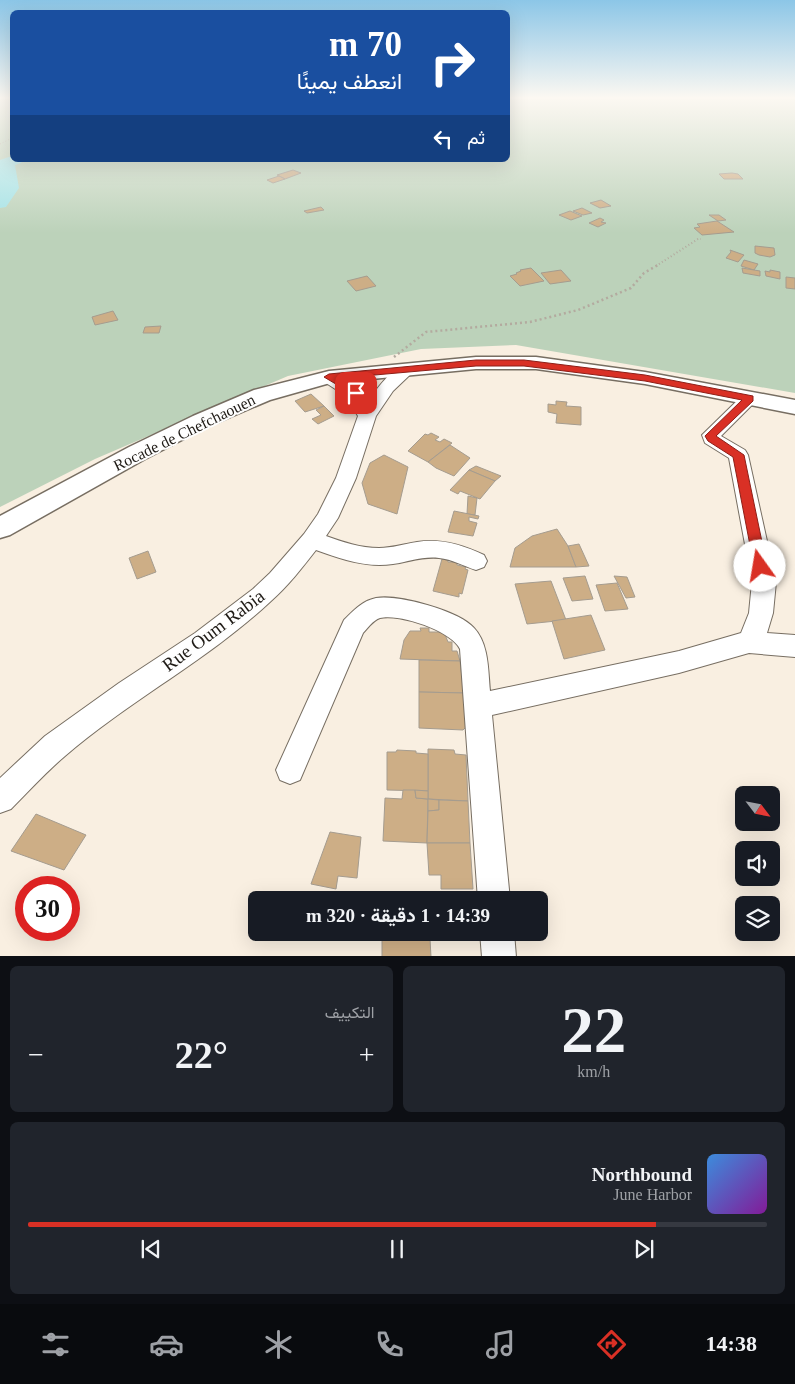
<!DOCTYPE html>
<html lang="ar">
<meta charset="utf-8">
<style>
:root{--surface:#171b24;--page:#20242c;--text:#f1f3f6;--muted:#9ea1a6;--line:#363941;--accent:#d93025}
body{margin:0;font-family:"Times New Roman",Vazirmatn,serif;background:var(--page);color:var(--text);direction:rtl;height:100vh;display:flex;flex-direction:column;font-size:19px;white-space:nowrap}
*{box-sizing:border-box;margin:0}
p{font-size:16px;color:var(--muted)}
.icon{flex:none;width:28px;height:28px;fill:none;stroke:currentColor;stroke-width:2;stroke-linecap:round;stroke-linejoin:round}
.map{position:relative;height:956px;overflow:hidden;direction:ltr}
.panel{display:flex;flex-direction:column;gap:10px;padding:10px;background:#0d0f14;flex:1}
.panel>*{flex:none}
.guide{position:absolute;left:10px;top:10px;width:500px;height:152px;border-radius:8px;box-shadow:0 5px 20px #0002;direction:rtl;background:#1a4fa0;color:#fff;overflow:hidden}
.needle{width:32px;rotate:122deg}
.controls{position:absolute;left:735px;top:786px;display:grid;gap:10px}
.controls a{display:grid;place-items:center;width:45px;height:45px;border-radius:8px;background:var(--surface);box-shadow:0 5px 20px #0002;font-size:25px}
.speed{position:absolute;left:15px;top:876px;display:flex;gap:10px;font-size:25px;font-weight:700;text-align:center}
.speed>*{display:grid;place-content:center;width:65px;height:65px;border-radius:50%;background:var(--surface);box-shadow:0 5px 20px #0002;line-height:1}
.speed .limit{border:8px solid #d22;background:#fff;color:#111}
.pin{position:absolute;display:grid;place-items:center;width:42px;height:42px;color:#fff;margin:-21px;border-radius:10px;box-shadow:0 2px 8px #0006}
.me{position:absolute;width:55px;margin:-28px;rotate:347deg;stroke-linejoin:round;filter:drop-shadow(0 0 4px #0008)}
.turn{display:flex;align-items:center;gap:18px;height:105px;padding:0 25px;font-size:22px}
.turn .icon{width:65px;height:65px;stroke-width:2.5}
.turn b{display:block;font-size:35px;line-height:42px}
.then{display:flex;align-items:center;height:48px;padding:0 25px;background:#0003;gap:10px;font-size:19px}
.big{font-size:38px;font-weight:700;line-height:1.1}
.panel .tile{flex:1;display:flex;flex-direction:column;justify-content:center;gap:8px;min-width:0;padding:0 18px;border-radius:8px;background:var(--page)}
.panel .dial{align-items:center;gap:0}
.dial b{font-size:65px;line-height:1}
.song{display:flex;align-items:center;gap:15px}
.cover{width:60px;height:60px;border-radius:8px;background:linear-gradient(135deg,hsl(210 70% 55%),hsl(290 70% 35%))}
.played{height:5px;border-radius:2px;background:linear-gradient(90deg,var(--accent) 85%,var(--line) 85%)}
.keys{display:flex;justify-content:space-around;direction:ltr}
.heat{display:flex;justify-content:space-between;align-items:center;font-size:28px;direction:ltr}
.panel .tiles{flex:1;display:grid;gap:10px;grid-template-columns:1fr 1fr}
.tile:last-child{grid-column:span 2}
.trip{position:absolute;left:248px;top:891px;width:300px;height:50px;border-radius:8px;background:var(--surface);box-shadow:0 5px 20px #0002;font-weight:700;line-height:50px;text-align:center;direction:rtl}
.tab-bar{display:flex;height:80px;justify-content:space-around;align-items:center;background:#090b0e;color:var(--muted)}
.tab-bar .icon{width:35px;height:35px}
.tab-bar .current{color:var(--accent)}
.tab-bar b{font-size:22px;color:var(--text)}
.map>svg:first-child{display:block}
.green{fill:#bcd2ba}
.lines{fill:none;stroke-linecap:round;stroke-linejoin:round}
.river{fill:#a2e2e6;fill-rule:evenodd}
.building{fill:#cdae86;stroke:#a59c8f}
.minor-casing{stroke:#776e62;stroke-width:2}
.major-casing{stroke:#776e62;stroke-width:3}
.path-far2{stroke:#b3aa9f;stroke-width:1;stroke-dasharray:1 2;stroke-linecap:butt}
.path-far1{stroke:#b3aa9f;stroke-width:2;stroke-dasharray:1 2.5;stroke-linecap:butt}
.path{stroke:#b3aa9f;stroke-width:2.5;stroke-dasharray:2 3;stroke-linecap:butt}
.minor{fill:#fff;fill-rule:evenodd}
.major{fill:#fff;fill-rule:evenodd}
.route{fill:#d93025;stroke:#8d1f18}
.labels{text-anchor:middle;stroke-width:4;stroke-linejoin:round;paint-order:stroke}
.street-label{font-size:16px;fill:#1f1b16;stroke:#fefefe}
.near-street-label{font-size:19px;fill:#1f1b16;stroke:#fefefe}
</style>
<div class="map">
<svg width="795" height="957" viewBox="0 0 795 957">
<rect width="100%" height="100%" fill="#f9efe1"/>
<path class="green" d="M0,99H12V160H508V99H795V393L516,345L421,349L288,376L95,459L0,507Z"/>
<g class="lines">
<path class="river" d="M12,156V160H23L21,163L15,165L19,188L6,207L0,208V160Z"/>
</g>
<g class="building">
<path d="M293,170L301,173L285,179L277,175Z"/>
<path d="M732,173L738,174L743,179H724L719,174Z"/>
<path d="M279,176L285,179L273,183L267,180Z"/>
<path d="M601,200L611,206L600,208L590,203Z"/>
<path d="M321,207L324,210L307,213L304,211Z"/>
<path d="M582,208L592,213L583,215L573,211Z"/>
<path d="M570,211L582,216L571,220L559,215Z"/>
<path d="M709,215H719L726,220L718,221Z"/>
<path d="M600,218L604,220L601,222L606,223L598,227L589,223Z"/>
<path d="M717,221L734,232L702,235L694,228L700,227L697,224Z"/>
<path d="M755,246L774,248L775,255L770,257L759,255L755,253Z"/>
<path d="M730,250L744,255L738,262L726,258L731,252Z"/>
<path d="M744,260L758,264L754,270L741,266Z"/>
<path d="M531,268L544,281L520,286L510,276L517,274L516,273L521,271L520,270Z"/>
<path d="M742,268L760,271V276L743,273Z"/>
<path d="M561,270L571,281L550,284L541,273Z"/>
<path d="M770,270L780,272V279L766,276L765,271L770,272Z"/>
<path d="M367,276L376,286L356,291L347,281Z"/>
<path d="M786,277L795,278V289L786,288Z"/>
<path d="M113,311L118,320L95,325L92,317Z"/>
<path d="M161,326L159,333H143L145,327Z"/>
<path d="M311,394L324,406L305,412L295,401Z"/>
<path d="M556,401L567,402L566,406L581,407V425L556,423L557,414L548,412V404L556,405Z"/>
<path d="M324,406L334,416L318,424L312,419L321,415L316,410Z"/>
<path d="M431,433L439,437L435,440L440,442L444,439L452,443L428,462L408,451L425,434L428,435Z"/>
<path d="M450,445L470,458L454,476L436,468L428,462Z"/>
<path d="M384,455L408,467L397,514L368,504L362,483L370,463Z"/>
<path d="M476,466L501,476L495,481L469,470Z"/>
<path d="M469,470L495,481L480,499L460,491L458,494L450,490Z"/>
<path d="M468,496L477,498L475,515L467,514Z"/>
<path d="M454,511L479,516L478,519L469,517V521L477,523L473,536L448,532Z"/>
<path d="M557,529L568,546L576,567H510L515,548L532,536Z"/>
<path d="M579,544L589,566L576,567L568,546Z"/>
<path d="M148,551L156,572L137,579L129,558Z"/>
<path d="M442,559L448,560V562H457V565L466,567L465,569L468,570L462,594L459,593V597L433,591Z"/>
<path d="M585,576L593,599L572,601L563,578Z"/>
<path d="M614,576L627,577L635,597L626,598Z"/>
<path d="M551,581L566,620L527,624L515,584Z"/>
<path d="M617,583L628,609L605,611L596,585Z"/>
<path d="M591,615L605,650L564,659L552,621Z"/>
<path d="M420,628H429V632H444L448,642H452V651H457L460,661L400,659L404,640L410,631H421Z"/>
<path d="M419,660L460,661L464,693L419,692Z"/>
<path d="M419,692L464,693L466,727L463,730L419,728Z"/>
<path d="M428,749L454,750L455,754L466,755L468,801L428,799Z"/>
<path d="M397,750L416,751V753L428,754V791L387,790V752H396Z"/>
<path d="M403,790H415L416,798L428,799L427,843L383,841L385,798L402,799Z"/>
<path d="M415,790L428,791V799L416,798Z"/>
<path d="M428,799L439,800V810L428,811Z"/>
<path d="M439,800L468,801L470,843H427L428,811L439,810Z"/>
<path d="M36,814L86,835L64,870L11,851Z"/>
<path d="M330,832L361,837L357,878L338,876L336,889L311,884Z"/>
<path d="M427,843H470L473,889H441V875H429Z"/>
<path d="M382,936L430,939L431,957H382Z"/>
</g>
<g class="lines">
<g class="minor-casing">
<g id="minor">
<path d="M407,365L413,366L415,370L393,391L376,416L356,478L338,518L326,536C343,542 360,548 379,548C392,548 404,544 417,542C440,538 463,545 484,555L487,561L484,567L476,570C463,566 452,559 439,558C422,556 409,562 393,564C366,568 341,559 316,550C302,568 288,586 271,601C208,660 130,700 65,756C46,772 29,791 11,809L0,813V778L45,736L119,683L195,633L253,589L270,573L304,534L318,514L336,478L358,416L346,396L323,381L321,377L323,373C342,369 359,387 368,401C378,388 390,369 407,365Z"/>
<path d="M750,393L756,394L759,398L721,436L745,450L748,455L776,582L773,613L767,633L795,635V657L749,653L679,673L492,715L510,900H478L460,649C452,631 399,613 380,618C373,620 367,629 363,633L300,780L290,784L280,780L276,770L344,620C354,610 362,601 376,598C398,594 460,611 474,628C489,644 488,670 490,691L679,651L741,633L749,613L752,582L729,458L705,443L702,435L744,394Z"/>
<path d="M480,932H514L516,957H482Z"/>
</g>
</g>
<g class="major-casing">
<path id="major" d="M476,357H536L645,372L795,400V414L645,384L536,369H476L330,383L270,400L209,426L145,459L10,535L0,538V516L129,447L193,416L254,390L329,371Z"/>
</g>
<path class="path-far2" d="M0,144L12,138"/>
<path class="path-far1" d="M656,266L698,239H701"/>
<path class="path" d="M394,357L426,332L530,322L578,310L631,288L644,273L658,265"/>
<use href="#minor" class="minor"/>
<use href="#major" class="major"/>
</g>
<linearGradient id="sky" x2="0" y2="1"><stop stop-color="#8cc6e7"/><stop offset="0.42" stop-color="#fcf8f2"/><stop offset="1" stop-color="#fcf8f2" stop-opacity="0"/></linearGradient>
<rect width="795" height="233" fill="url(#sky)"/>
<path class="route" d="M476,360H524L645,375L753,396V401L716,436L744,455L767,566L765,569H756L754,566L733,457L708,441L705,436L742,400L645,381L524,366H476L341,378L359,391V395L356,396L324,377L329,374Z"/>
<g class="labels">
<g class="street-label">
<text transform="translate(184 432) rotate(-26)" y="6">Rocade de Chefchaouen</text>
</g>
<g class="near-street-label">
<text transform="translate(213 630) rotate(-37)" y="7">Rue Oum Rabia</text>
</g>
</g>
</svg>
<div class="controls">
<a><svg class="needle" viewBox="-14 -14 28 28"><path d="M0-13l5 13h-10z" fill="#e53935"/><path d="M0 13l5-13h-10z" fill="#9ea1a6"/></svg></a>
<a><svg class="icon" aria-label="sound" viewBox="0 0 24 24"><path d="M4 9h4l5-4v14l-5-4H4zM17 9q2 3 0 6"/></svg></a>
<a><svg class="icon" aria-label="layers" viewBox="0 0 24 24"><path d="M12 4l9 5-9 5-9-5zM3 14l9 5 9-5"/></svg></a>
</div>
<div class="speed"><div class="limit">30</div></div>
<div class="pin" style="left:356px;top:393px;background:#d93025"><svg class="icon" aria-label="arrive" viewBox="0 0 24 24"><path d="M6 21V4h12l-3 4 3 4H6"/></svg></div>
<svg class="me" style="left:760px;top:566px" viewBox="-20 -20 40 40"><circle r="19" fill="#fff"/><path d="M0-13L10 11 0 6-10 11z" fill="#d93025"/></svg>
<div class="trip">14:39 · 1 دقيقة · 320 m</div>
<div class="guide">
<div class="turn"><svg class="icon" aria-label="right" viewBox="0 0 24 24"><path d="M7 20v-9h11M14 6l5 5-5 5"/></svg><div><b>70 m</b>انعطف يمينًا</div></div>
<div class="then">ثم<svg class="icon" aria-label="left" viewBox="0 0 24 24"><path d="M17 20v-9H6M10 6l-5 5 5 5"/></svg></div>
</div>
</div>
<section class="panel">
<div class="tiles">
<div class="tile dial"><b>22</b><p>km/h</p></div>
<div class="tile"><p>التكييف</p>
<div class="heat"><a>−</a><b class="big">22°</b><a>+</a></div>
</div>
<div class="tile">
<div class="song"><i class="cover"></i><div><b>Northbound</b><p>June Harbor</p></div></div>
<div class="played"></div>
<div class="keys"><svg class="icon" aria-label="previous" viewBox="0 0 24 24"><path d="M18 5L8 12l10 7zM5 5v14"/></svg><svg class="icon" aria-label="pause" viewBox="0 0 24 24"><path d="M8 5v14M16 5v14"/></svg><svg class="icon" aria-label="next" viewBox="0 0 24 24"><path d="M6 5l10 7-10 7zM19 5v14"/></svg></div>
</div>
</div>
</section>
<nav class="tab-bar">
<b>14:38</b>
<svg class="icon current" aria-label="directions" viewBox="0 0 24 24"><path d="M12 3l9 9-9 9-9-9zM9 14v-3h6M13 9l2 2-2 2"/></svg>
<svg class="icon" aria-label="music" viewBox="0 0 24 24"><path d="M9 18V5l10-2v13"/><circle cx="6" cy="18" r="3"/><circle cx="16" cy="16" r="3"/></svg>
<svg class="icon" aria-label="phone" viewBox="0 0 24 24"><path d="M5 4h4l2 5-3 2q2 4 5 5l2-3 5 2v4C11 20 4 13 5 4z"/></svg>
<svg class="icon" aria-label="climate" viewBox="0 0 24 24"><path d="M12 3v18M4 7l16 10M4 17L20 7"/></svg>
<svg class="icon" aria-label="car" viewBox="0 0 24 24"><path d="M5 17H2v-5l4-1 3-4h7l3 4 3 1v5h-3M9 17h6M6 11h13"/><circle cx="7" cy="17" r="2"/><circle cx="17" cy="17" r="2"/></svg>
<svg class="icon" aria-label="filters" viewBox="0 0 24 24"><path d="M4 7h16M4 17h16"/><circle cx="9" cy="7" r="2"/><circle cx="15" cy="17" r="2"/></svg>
</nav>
